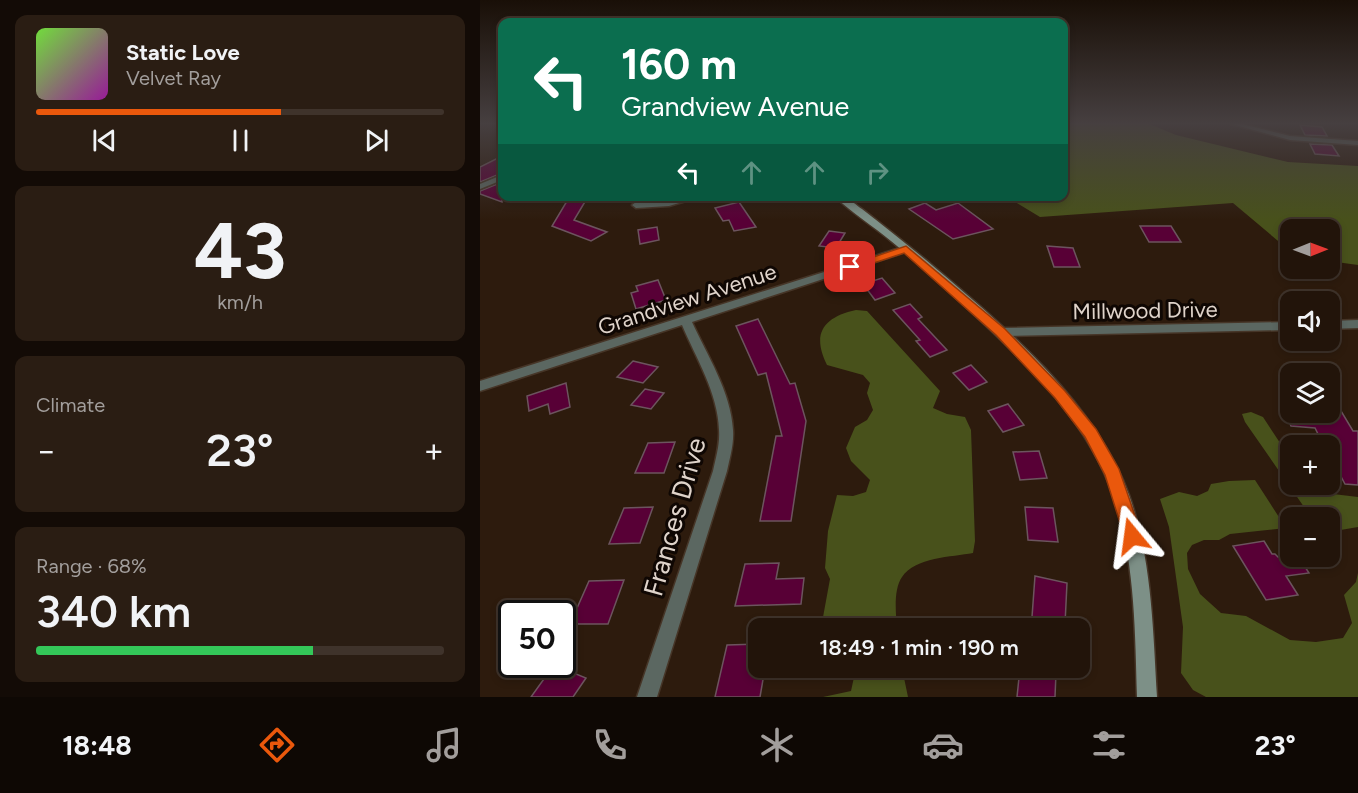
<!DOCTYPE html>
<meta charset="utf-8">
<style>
:root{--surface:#22140a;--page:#2a1d13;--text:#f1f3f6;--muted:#a29e9c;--line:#3f332b;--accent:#ea580c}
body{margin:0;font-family:Figtree,sans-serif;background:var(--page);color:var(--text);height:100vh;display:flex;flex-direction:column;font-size:22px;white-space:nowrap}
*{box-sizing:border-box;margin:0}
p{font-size:20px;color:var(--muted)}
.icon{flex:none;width:33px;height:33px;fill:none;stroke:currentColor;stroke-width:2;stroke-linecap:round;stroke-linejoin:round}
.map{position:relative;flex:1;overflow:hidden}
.details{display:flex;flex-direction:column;gap:15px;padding:15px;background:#130b06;width:480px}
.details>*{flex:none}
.guide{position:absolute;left:18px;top:18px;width:570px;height:183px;border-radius:12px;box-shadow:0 3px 9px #0003,0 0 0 2px var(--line);background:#0b6e4f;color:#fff;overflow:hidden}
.needle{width:39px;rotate:89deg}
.tools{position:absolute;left:800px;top:219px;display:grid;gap:12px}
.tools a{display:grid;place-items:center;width:60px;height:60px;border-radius:12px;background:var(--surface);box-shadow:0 3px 9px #0003,0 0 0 2px var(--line);font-size:30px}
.speed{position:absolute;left:18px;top:600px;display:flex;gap:12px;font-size:30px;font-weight:700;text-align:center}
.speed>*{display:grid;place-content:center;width:78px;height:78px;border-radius:50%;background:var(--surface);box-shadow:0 3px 9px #0003,0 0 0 2px var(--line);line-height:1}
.speed .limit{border:3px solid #111;border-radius:9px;background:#fff;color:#111}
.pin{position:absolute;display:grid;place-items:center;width:51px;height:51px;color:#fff;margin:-26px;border-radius:12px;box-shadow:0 3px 9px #0006}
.me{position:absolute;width:66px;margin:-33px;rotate:344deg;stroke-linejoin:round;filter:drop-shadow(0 0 4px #0008)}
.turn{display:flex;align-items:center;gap:21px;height:126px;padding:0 24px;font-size:27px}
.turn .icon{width:78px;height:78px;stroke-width:2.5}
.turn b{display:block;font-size:42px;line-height:51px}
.lanes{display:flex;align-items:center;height:57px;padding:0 24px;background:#0003;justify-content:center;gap:30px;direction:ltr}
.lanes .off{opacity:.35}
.big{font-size:45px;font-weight:600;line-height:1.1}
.details .widget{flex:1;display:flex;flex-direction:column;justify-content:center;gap:9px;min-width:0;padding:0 21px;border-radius:12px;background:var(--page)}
.details .dial{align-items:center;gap:0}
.dial b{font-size:78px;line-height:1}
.song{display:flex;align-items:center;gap:18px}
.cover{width:72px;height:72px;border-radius:9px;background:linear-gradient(135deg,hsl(100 70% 55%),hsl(300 70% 35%))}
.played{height:6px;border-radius:3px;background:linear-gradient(90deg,var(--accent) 60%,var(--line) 60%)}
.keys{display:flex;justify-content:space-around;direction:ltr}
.heat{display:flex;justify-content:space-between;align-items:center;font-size:33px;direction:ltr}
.charge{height:9px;border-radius:4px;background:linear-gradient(90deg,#34c759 68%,var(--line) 0)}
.trip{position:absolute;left:268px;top:618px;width:342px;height:60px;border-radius:12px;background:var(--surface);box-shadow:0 3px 9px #0003,0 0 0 2px var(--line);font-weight:600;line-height:60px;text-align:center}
.dock{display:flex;height:96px;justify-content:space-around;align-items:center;background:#0e0804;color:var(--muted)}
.dock .icon{width:42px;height:42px}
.dock .selected{color:var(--accent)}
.dock b{font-size:27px;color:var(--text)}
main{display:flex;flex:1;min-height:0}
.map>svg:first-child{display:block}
.forest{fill:#48511b}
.building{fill:#580036;stroke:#6c545e;stroke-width:1.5}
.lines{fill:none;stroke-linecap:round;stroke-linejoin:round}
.minor-casing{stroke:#463527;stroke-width:3}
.secondary-casing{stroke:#463527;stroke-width:3}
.minor{fill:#5b6761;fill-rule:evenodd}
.secondary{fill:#7d9087;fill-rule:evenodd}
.route{fill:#ea580c;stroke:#983908;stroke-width:1.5}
.labels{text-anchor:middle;stroke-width:6;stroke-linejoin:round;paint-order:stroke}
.street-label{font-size:22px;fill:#dfd3ca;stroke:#0f0703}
.near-street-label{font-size:27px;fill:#dfd3ca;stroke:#0f0703}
</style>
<main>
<section class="details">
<div class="widget">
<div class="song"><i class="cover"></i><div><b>Static Love</b><p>Velvet Ray</p></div></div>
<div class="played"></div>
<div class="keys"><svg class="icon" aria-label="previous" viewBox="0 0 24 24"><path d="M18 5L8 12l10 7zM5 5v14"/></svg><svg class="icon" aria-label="pause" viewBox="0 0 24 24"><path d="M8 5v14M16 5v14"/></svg><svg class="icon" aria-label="next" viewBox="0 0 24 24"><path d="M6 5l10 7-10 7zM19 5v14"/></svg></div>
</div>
<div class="widget dial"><b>43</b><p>km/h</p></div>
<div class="widget"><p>Climate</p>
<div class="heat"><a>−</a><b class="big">23°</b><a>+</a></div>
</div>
<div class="widget"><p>Range · 68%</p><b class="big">340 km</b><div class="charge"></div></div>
</section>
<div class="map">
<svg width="878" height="697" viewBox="0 0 878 697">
<rect width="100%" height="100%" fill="#2d1b0d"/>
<g class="forest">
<path d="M584,123H667L696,135L808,162L878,166V265L849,261V230H810V251L753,203L560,217L527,197L584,196Z"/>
<path d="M376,310L387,311L460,391L453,408L467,414L485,417L491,430L495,541L493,553C472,557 435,557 422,577C413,590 416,614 417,628H341L350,579L345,568L348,531L357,495L373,496L386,492L390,480L371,461L366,448L375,427L387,420L393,410L387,393L390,383L383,375L347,365C331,333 344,317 376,310Z"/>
<path d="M771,412L783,417L810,458V484L835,485L853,494L878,497V527L849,532V518L831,517L765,422L762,414Z"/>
<path d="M775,480L806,528L750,534L739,540H724L712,545L707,553L708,569L720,594L741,613L766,616L810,640L836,642L863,638L872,623L864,595L876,582L878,573V697H726L713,690L701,673L703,627L689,527L680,499L699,492L717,496L728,491L731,484L749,481Z"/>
<path d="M376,668H422L428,697H343L371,691Z"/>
</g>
<g class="building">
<path d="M820,125L842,127L847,136L825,135Z"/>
<path d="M830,144L852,145L859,156L835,154Z"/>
<path d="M22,156V173L0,182V167Z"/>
<path d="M22,182V202L0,194V191Z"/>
<path d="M106,200L94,220L127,232L111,241L72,226L87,201Z"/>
<path d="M259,202L276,227L254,231L249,220L243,221L235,208Z"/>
<path d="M445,203L456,210L478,203L513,229L473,239L429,209Z"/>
<path d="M660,226H691L701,242H669Z"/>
<path d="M177,227L179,240L160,244L158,230Z"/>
<path d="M349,231L365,233L356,248L339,246Z"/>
<path d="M567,246L593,248L600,267H574Z"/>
<path d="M402,278L415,293L395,300L383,284Z"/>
<path d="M178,280L186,300L156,309L151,293L158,291L156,286Z"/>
<path d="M430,304L442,317L438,319L467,350L450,357L436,341L440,340L413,310Z"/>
<path d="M278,319L310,384L315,383L326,421L311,521H280L296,436H302L286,373L278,375L256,326Z"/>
<path d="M153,361L178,367L163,383L137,377Z"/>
<path d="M491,365L507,382L489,390L473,373Z"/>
<path d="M86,383L90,407L70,414L68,404L49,411L47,396Z"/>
<path d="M165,389L184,393L171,409L151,405Z"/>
<path d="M849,391L873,431H878V485L865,484L849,454V446H844L835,428L811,426L805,412H849Z"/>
<path d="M528,404L544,425L523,432L508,411Z"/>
<path d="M195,442L184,473H155L168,443Z"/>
<path d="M559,451L567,478L540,480L533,452Z"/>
<path d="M173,507L160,543L129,544L144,508Z"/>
<path d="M545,507L573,508L578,542L548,540Z"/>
<path d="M784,541L792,554H795L798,557L818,556L829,573L806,576L818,595L786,600L753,546Z"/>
<path d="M299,563L296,579L324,578L321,604L255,606L265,564Z"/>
<path d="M555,576L587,583L585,624L552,617Z"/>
<path d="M144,580L128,624H90L109,581Z"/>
<path d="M279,644V668H285L280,697H235L247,645Z"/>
<path d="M74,665L106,678L93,697H51Z"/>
<path d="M540,668H553L576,673L575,697H537Z"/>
</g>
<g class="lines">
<g class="minor-casing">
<g id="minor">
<path d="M748,123H758L810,136L878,141V145L810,140Z"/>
<path d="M22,175V180L0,189V184Z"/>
<path d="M206,196H223L189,206L156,208L152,205L156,202L189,200Z"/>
<path d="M426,246L431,249L429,251L212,322C227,355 251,392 253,430C254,444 250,457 247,471L177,697H157L233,471C236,457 240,444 239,430C238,393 216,358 202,325L0,391V381Z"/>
<path d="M878,320V328L849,329V321Z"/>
<path d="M810,322V330L520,336L514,332L520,328Z"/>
</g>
</g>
<g class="secondary-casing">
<path id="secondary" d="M354,196C357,196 360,196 363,196C369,198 377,206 382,209C404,226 425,243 446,260C522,324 614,400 649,495C672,559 673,630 677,697H657C655,630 655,559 633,495C609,425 555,372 503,323C473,295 443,267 411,241C393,226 372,213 354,196Z"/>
</g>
<use href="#minor" class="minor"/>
<use href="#secondary" class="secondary"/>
</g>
<linearGradient id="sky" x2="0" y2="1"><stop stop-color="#190f07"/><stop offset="0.56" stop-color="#463f40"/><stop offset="1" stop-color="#463f40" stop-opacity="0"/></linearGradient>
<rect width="878" height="220" fill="url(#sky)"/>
<path class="route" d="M426,246L525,329L585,391L616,429L639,469L662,536L659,542L652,544L646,542L625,475L605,437L575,398L516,335L424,253L370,271L364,267Z"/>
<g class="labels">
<g class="street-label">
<text transform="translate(207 299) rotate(-18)" y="8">Grandview Avenue</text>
<text transform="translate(665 310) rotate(-1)" y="8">Millwood Drive</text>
</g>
<g class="near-street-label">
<text transform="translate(195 517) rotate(-74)" y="9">Frances Drive</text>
</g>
</g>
</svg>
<div class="tools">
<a><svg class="needle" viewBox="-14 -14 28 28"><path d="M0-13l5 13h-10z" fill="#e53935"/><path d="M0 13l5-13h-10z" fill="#a29e9c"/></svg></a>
<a><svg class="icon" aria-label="sound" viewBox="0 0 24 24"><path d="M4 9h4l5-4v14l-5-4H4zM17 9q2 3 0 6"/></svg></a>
<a><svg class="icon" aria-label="layers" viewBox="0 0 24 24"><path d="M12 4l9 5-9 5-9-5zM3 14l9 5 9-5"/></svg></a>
<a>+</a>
<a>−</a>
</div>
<div class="speed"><div class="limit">50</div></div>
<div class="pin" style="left:370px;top:267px;background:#d93025"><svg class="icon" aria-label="arrive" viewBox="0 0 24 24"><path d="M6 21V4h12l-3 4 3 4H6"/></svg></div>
<svg class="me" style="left:652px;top:536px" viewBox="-20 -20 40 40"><path d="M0-17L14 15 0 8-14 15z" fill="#ea580c" stroke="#fff" stroke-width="4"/></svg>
<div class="trip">18:49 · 1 min · 190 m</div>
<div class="guide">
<div class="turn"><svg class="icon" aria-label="left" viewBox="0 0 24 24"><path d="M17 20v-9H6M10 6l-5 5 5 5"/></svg><div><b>160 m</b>Grandview Avenue</div></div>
<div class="lanes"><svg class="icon" aria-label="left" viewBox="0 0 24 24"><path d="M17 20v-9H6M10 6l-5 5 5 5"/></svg><svg class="icon off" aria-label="ahead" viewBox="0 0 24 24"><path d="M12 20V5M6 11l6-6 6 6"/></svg><svg class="icon off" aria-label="ahead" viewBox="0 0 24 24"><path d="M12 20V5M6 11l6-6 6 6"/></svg><svg class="icon off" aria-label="right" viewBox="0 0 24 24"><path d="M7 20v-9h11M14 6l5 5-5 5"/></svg></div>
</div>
</div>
</main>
<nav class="dock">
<b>18:48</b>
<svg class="icon selected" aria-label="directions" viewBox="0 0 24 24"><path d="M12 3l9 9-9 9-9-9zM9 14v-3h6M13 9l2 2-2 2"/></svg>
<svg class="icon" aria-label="music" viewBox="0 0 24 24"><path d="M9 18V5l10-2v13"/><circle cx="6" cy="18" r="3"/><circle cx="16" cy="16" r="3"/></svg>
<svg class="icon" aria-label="phone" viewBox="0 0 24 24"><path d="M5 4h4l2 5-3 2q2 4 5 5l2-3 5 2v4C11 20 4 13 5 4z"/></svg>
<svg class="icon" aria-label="climate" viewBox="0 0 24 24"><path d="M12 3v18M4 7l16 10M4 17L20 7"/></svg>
<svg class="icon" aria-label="car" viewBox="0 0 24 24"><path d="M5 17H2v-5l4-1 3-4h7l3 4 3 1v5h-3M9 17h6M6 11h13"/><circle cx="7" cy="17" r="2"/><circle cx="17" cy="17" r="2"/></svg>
<svg class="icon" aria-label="filters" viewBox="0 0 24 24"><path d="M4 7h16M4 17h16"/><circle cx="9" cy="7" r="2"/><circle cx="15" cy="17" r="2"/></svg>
<b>23°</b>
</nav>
